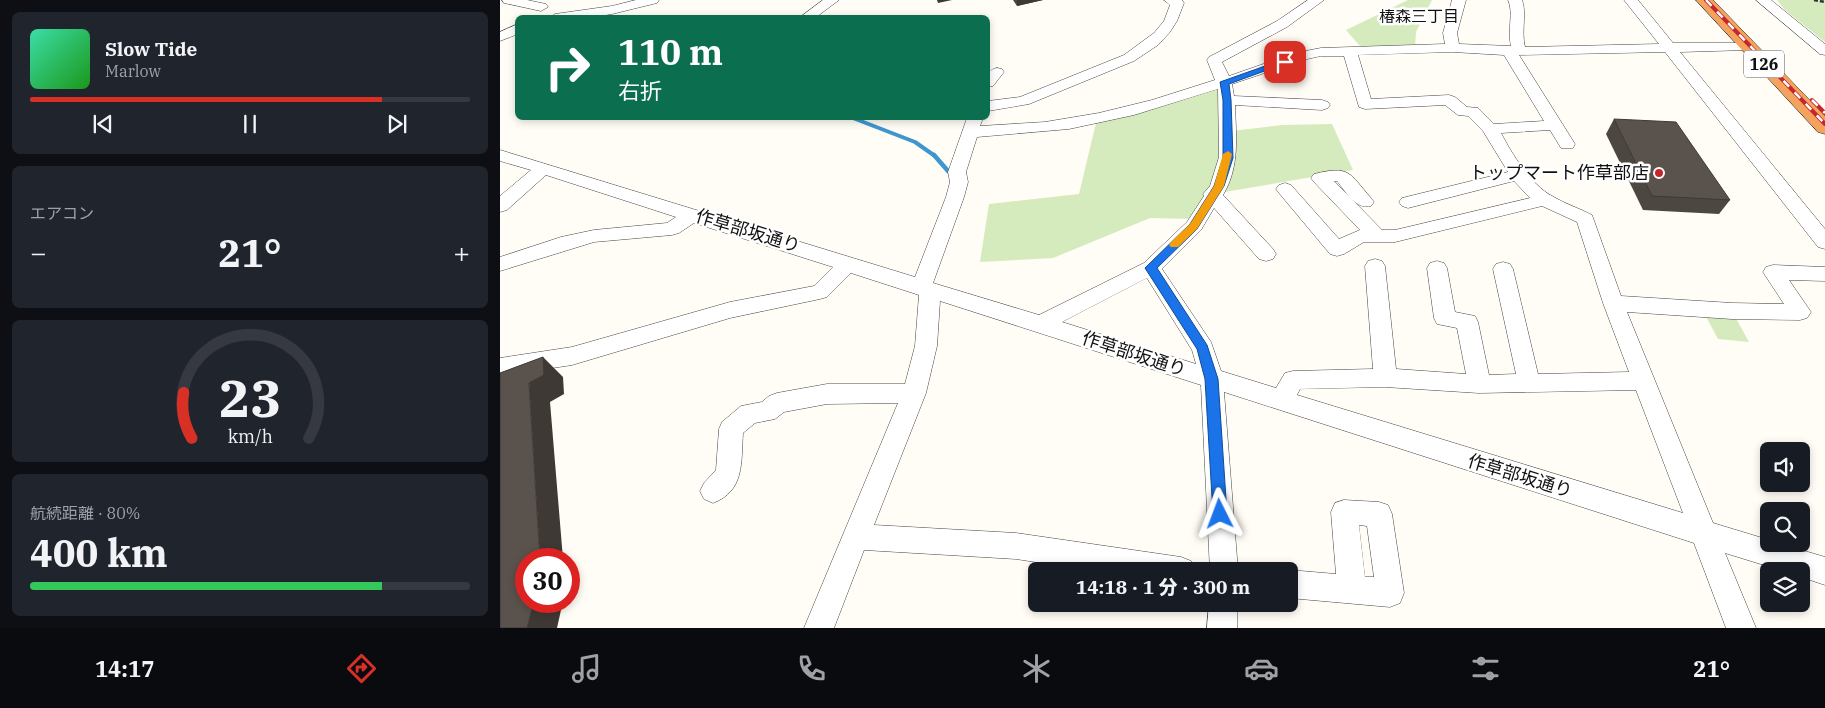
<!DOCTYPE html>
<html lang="ja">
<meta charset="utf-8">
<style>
:root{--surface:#171b24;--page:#20242c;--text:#f1f3f6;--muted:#9ea1a6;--line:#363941;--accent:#d93025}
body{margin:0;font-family:"IBM Plex Serif","Noto Sans JP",serif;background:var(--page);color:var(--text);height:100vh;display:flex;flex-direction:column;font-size:19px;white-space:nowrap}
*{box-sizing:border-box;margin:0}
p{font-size:16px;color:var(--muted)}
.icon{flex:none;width:28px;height:28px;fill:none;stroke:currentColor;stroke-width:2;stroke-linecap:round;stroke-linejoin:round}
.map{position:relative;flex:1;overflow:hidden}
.sheet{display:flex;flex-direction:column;gap:12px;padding:12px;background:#0d0f14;width:500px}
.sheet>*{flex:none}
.banner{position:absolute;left:15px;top:15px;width:475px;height:105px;border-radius:8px;box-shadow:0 2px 8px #0003;background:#0b6e4f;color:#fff;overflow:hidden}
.tools{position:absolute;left:1260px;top:442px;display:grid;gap:10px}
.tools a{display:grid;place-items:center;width:50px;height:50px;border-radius:8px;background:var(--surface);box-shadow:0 2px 8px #0003;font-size:25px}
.speed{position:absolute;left:15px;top:548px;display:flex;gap:10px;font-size:25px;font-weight:700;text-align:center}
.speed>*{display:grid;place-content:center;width:65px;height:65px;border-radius:50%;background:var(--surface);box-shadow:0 2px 8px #0003;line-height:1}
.speed .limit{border:8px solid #d22;background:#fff;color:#111}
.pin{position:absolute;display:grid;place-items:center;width:42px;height:42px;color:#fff;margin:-21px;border-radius:10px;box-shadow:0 2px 8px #0006}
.me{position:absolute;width:55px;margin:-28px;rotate:357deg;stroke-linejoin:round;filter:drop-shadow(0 0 4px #0008)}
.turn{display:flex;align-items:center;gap:18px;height:105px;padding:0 20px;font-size:22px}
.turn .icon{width:65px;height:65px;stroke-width:2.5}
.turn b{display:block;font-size:35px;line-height:42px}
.big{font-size:38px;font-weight:800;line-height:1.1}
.sheet .card{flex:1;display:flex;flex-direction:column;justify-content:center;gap:8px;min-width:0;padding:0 18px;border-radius:8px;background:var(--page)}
.sheet .dial{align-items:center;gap:0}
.dial svg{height:130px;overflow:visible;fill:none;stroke:var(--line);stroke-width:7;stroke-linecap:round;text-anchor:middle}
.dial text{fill:var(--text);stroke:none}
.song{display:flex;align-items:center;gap:15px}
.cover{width:60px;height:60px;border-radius:8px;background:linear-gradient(135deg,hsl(160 70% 55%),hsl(120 70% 35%))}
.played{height:5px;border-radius:2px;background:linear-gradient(90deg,var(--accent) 80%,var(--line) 80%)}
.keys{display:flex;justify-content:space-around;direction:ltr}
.heat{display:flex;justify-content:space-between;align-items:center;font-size:28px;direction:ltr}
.charge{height:8px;border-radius:4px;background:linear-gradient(90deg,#34c759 80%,var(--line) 0)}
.trip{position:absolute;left:528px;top:562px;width:270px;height:50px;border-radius:8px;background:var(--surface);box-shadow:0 2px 8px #0003;font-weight:800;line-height:50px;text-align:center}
.tabs{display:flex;height:80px;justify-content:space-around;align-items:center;background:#090b0e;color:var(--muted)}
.tabs .icon{width:35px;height:35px}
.tabs .selected{color:var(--accent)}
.tabs b{font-size:22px;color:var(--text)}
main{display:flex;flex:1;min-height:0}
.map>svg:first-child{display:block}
.green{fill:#d5ebbd}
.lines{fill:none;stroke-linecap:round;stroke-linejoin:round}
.stream-far1{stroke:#3f96cf;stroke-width:4}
.stream{stroke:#3f96cf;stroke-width:4.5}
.minor-casing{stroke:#444;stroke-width:1}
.highway-casing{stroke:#222;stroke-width:1}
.path{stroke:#333;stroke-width:2.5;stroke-dasharray:4 2;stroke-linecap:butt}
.minor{fill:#fff;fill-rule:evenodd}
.highway{fill:#f5a25d;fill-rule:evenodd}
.rail-casing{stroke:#c4262e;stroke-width:4}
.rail{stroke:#fff;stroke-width:2.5;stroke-dasharray:8;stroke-linecap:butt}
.wall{fill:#4d4742}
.shaded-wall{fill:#3f3936}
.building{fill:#5a524d;stroke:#3f3936}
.route{fill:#1a73e8;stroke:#114b97}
.slow{fill:#f59e0b}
.poi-dot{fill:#c4262e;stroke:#fff;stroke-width:2}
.labels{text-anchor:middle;stroke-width:5;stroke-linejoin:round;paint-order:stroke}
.far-neighbourhood-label{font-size:16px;fill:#111;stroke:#fff}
.shield{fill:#fff;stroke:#585858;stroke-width:1}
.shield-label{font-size:16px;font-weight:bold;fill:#111}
.poi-label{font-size:18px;fill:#111;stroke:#fff;text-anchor:end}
.street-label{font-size:18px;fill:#111;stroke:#fff}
</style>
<main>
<section class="sheet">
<div class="card">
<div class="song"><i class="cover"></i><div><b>Slow Tide</b><p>Marlow</p></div></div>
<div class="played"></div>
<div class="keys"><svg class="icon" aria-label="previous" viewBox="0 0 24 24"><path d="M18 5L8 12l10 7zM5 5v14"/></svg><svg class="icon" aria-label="pause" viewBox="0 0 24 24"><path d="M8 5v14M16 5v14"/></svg><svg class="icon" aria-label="next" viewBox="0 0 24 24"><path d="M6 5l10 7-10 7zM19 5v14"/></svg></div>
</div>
<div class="card"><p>エアコン</p>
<div class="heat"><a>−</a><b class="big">21°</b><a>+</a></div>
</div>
<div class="card dial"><svg viewBox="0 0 100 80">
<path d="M14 69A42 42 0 1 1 86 69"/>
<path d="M14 69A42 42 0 0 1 9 41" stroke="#d93025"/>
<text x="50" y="56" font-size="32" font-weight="700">23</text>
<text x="50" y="72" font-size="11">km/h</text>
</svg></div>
<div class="card"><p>航続距離 · 80%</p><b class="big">400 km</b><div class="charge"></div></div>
</section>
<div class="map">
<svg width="1325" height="628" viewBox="0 0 1325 628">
<rect width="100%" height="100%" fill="#fffdf5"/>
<g class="green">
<path d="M908,0H932L916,32L915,48L869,49L859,45L846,30Z"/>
<path d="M1277,0H1325V42L1285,10Z"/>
<path d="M718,86L724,132L782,125L832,124L853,170L713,194L695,219L650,218L553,258L480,262L489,204L579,194L596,123Z"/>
<path d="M1203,311L1233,313L1249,342L1218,339Z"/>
</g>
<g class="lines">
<path class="stream-far1" d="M353,118L415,142L435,156"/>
<path class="stream" d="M434,155L448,171"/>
<g class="minor-casing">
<g id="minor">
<path d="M2,0H27L46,4L48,7L41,11L4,3Z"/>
<path d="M136,0H159L157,3L112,14L87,18H49L55,14L112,6Z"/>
<path d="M323,0H339L315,18H299Z"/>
<path d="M664,0H682L684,3L677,21L670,32L658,45L634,61L529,104L488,111V101L520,97L624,55L654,33L664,21L670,5Z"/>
<path d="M808,0H824L787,27L722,62L729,76L795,53L821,48L945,44L943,33L952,0H966L957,33L959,44L1011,46C1007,31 1014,12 1008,0H1022C1027,12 1021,31 1025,47L1159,44L1124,0H1138L1173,43H1252L1254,46L1252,49L1247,50L1180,52L1325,229V249L1318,247L1165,52L1019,55L1075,144L1073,148H1061L1050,130L1001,133C1012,154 1031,185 1052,196C1065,204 1079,208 1092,215L1121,296L1232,303L1284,304L1263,272L1266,267L1273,265L1325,267V281L1289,280L1311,312L1307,318L1300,320L1232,319L1127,312L1213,523L1269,540V544H1281L1325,557V585L1301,577V571H1283L1225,553L1256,628H1226L1194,543L724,392L738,571H710L701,385L440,301L437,346L426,393L374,525L516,533L681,557L691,561L695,571H594L516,559L364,550L334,628H304L398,403L327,404L284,412L275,419L255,423L243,433C241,462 245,491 213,503L204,499L200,491L204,483L216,470L219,429L222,422L241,406L262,402L269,396L277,393L327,384H405L415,346L419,295L351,273L327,297L320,299L230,318L72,365L0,376V358L72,347L230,302L314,286L333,267L194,223L179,233L172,235L94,242L0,271V257L61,237L94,230L167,223L176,217L46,175L7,210L0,212V196L31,170L0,161V150L415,277L446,197L450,182L448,172L467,118H483L480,126L545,122L599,113L652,100L715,80L707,60L709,57L777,21ZM953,52L1004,55L1044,121L994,124L978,108L967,107L955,97L949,95L871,99L858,55ZM821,56H844L859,107L865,109L945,105L958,115L968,116L983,131L1008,172L902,198L899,202L902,206L908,208L1014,181L1030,198L895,230H882L834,181H837C846,192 856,210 871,206L874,202L871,198C849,173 850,165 814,174L811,178L814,182L860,230L839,239L791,185L785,183L779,185L776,189L779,193L830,254L837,256L844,254L864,242H895L1042,206L1077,222L1103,303L1129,372L1038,374L1013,269L1010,264L1003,262L996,264L993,269L1016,374L989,375L978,322L975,316L955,312L947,268L944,263L937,261L930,263L927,268L934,318L937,324L957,328L966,374L896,369L885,266L882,261L875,259L868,261L865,266L873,369L793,371L785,373L776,388L721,371L711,342L662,269L701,230L714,208L759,259L766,261L773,259L776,254L773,249L723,195C740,167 736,136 735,105L822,110L828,108L830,105L828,102L822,100L734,96L732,84L803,60ZM718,89L719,157L710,186L703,194L704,196L687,222L644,263L539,315L433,283L464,197L468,182L466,172L477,137L569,129L634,115ZM647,278L692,350L696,364L562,322ZM885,387L979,393L1136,390L1183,513L797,395L800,389Z"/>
<path d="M1256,0H1271L1325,44V55L1320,54Z"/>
<path d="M18,24V34L0,41V32Z"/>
<path d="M497,68L502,69L504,72L493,86L488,87C488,78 486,70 497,68Z"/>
<path d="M844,500L879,502L888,505L892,514L904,593L900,603L890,607L789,598V571H786L789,570L836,574L831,512L835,503ZM859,525L867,526L874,577H865Z"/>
<path d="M709,604H737V628H707Z"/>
</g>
</g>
<g class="highway-casing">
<path id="highway" d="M1196,0H1213L1325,116V134L1318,132Z"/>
</g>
<path class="path" d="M1314,0L1325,2"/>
<use href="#minor" class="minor"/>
<use href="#highway" class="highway"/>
<g class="rail-casing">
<g id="rail">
<path d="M1206,0L1325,124"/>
<path d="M1312,100L1325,113"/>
</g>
</g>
<use href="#rail" class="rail"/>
</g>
<g class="wall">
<path d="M513,0H543L517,6Z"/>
<path d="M1114,119L1230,200L1219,214L1143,210L1106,134Z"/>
</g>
<g class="shaded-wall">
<path d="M437,0H452L438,3Z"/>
<path d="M517,0H543L517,6Z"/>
<path d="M43,357L63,377L64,394L50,402L63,559H40L29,383Z"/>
<path d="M34,601H63L57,628H27Z"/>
</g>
<g class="building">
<path d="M1114,119L1176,122L1230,200L1152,196Z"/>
<path d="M43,357L44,375L29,383L40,559H26V601H34L27,628H0V373Z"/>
</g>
<path class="route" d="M782,60L789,62L729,84L731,100L733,158L724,186L697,229L657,268L707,345L718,379L727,514L725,518L720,520L715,518L713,514L705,379L697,349L645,268L690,224L714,186L723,158V100L720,82Z"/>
<path class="slow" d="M728,151L732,154L724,186L697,229L678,247H671L669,245L671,242L690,224L714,186L723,154Z"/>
<circle class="poi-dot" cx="1159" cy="173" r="5"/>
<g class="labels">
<g class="far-neighbourhood-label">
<text x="919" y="22">椿森三丁目</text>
</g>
<rect class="shield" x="1244" y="50.5" width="40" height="27" rx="4"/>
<g class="shield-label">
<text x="1264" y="70">126</text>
</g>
<g class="poi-label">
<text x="1149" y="179">トップマート作草部店</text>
</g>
<g class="street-label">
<text transform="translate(248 231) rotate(17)" y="6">作草部坂通り</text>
<text transform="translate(634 354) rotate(18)" y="6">作草部坂通り</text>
<text transform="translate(1020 476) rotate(17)" y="6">作草部坂通り</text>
</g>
</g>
</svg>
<div class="tools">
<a><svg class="icon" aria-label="sound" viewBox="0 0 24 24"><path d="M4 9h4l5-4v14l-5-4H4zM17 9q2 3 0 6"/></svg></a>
<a><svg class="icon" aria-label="search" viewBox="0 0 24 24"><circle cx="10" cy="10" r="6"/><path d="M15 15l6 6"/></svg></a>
<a><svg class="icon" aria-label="layers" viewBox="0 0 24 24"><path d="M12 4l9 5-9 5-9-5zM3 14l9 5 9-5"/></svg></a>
</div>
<div class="speed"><div class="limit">30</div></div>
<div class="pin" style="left:785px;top:62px;background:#d93025"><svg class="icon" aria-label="arrive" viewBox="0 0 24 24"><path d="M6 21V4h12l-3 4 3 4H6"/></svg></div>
<svg class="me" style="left:720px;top:514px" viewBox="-20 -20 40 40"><path d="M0-17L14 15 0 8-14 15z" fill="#1a73e8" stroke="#fff" stroke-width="4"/></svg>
<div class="trip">14:18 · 1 分 · 300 m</div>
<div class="banner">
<div class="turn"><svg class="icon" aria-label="right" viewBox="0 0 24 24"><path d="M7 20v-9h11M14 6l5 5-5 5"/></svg><div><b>110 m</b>右折</div></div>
</div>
</div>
</main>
<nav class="tabs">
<b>14:17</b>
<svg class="icon selected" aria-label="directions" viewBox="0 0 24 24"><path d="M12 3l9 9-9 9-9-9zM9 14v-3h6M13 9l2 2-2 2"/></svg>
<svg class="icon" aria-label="music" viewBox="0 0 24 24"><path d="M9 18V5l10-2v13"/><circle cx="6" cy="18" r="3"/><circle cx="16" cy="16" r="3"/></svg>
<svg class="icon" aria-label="phone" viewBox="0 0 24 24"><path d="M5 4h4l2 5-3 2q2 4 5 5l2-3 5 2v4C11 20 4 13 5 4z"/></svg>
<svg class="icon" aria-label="climate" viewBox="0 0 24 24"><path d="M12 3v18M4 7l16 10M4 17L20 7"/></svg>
<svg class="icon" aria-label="car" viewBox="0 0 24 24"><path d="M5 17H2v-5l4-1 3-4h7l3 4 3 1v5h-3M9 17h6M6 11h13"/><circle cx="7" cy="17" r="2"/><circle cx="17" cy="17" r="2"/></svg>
<svg class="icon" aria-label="filters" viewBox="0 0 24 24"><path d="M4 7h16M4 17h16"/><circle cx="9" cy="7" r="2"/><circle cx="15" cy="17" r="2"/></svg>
<b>21°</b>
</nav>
